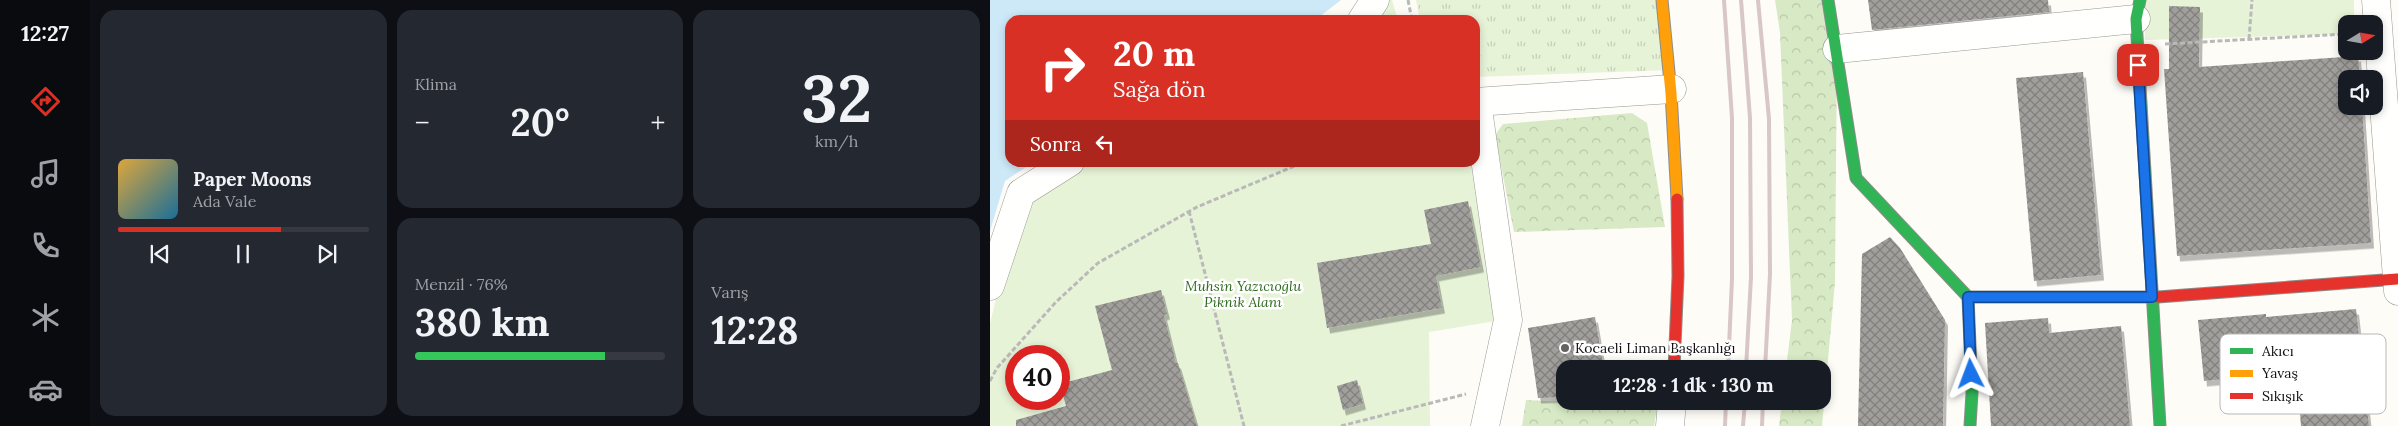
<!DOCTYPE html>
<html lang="tr">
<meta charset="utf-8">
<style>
:root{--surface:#171b24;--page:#242831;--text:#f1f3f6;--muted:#9ea1a6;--line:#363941;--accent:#d93025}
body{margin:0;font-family:Lora,serif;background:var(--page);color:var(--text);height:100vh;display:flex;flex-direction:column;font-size:19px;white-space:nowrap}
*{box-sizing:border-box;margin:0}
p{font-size:16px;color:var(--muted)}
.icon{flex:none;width:28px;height:28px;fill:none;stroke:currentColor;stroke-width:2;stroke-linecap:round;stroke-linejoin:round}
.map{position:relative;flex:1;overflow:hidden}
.sheet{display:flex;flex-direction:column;gap:10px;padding:10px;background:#0d0f14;width:900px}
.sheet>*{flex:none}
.guide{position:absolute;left:15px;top:15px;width:475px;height:152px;border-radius:15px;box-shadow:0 2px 8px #0003;background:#d93025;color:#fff;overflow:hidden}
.needle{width:32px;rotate:79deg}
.fabs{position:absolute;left:1348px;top:15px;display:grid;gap:10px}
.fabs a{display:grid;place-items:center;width:45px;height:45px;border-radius:10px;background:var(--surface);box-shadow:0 2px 8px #0003;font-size:25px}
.speed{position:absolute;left:15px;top:345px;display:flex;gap:10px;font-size:25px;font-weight:700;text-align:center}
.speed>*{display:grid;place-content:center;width:65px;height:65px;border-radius:50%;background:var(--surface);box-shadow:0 2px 8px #0003;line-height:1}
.speed .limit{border:8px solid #d22;background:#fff;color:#111}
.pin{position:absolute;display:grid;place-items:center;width:42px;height:42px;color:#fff;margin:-21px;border-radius:10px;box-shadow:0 2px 8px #0006}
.me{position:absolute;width:55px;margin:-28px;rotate:357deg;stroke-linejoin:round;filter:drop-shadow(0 0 4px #0008)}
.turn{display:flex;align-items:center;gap:18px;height:105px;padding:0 25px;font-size:22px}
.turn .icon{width:65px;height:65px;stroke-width:2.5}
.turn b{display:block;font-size:35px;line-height:42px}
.then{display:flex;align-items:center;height:48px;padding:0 25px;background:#0003;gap:10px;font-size:19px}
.big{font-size:38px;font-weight:800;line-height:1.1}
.sheet .widget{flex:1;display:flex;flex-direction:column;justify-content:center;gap:8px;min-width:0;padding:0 18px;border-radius:15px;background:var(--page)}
.sheet .dial{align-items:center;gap:0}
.dial b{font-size:65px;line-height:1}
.song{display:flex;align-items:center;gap:15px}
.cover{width:60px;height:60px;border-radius:8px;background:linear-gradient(135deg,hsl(40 70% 55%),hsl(200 70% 35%))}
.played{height:5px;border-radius:2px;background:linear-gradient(90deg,var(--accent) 65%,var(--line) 65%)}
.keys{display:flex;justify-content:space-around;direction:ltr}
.heat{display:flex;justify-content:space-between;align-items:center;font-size:28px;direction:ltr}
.charge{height:8px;border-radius:4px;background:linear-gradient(90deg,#34c759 76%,var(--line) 0)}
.sheet .tiles{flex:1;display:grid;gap:10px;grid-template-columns:repeat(3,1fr)}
.widget:first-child{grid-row:span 2}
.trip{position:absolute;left:566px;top:360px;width:275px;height:50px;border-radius:15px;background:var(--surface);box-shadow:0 2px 8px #0003;font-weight:800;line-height:50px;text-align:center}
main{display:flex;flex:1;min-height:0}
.tabs{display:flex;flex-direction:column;width:90px;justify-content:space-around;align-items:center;background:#090b0e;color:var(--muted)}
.tabs .icon{width:35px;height:35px}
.tabs .active{color:var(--accent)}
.tabs b{font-size:22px;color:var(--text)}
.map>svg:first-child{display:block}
.grass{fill:url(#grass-tufts)}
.forest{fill:url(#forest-crowns)}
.park{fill:#e7f3d7;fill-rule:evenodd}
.water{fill:#cde8f7}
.building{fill:url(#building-cross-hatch);filter:url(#shadow)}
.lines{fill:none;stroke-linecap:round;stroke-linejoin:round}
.street-casing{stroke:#979795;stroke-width:29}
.fast-casing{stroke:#8e8d8b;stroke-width:13}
.slow-casing{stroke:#8e8d8b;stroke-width:13}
.jam-casing{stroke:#8e8d8b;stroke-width:13}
.path{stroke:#b9b9b8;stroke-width:3;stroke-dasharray:5 2.5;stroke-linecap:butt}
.street{stroke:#fffffe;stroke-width:28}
.fast{stroke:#30b455;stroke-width:11}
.slow{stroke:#ff9f0a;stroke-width:11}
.jam{stroke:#e5322d;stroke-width:11}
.rail{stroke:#d9c6c7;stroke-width:4}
.route-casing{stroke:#114b97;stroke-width:12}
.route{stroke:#1a73e8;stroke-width:9}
.poi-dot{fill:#646362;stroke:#fff;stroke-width:2}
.labels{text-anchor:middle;stroke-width:5;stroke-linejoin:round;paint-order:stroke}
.park-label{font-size:14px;font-style:italic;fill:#2f6b1f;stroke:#fff}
.poi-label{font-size:14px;fill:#111;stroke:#fff;text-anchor:start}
.key{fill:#fff;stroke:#b8b8b8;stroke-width:1}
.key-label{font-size:14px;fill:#111}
</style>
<main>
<nav class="tabs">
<b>12:27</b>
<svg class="icon active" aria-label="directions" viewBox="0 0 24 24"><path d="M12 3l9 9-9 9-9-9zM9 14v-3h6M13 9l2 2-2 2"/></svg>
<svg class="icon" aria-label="music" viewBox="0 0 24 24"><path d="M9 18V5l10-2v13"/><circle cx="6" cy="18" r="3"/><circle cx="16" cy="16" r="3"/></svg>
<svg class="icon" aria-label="phone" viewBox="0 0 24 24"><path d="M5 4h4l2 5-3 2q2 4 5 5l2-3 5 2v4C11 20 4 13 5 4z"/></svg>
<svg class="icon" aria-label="climate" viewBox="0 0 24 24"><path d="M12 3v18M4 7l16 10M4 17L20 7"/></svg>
<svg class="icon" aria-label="car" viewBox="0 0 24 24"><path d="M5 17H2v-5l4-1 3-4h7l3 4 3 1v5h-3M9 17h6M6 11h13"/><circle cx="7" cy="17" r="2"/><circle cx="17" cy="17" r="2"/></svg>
</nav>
<section class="sheet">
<div class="tiles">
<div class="widget">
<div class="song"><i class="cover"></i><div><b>Paper Moons</b><p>Ada Vale</p></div></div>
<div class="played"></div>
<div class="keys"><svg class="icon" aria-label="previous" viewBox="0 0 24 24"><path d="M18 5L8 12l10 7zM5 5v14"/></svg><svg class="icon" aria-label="pause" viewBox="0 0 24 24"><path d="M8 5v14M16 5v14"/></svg><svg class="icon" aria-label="next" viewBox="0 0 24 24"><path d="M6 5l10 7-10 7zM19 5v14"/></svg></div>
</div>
<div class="widget"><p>Klima</p>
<div class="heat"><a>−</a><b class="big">20°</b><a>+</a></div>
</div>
<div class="widget dial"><b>32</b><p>km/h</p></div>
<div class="widget"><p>Menzil · 76%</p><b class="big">380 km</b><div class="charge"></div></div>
<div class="widget"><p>Varış</p><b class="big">12:28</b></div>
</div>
</section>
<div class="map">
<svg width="1408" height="426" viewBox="0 0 1408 426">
<defs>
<pattern id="grass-tufts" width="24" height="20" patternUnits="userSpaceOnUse" patternTransform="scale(1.25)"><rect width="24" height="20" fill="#e7f3d7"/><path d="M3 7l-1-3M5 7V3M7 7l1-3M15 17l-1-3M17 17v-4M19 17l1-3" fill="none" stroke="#c5cfb8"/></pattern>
<pattern id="forest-crowns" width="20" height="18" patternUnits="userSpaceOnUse" patternTransform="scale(1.25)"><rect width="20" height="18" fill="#d8eac5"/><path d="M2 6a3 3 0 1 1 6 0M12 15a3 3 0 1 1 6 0" fill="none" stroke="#b8c8a8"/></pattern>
<pattern id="building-cross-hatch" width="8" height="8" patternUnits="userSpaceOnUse" patternTransform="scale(1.25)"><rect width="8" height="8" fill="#a19f9c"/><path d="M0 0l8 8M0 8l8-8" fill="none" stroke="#82807e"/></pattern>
<filter id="shadow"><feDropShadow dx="3" dy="5.5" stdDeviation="0" flood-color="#0004"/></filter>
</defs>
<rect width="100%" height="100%" fill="#fdfcf7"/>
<path class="grass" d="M426,0H672L680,70L485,77V20H430Z"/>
<g class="forest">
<path d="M785,0H838L847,49L845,282L832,426H789L792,401H832V369H796L802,320L790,33Z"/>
<path d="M642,113L657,123L675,227L524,232L505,135L513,124Z"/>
<path d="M536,400L667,407L664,426H532Z"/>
</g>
<g class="park">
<path d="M385,0H402L408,20H372Z"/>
<path d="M1154,0H1364V24H1356V34L1155,40Z"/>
<path d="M80,163H481L506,321L439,332L440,426H0V324L31,193ZM26,356H69V399H26Z"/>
</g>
<path class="water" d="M0,0H351L325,20H20V162L42,163L15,181L0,231Z"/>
<g class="building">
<path d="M878,0H1058L1059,12L882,30Z"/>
<path d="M1179,6L1210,7L1209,67L1368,56L1370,79H1356V106H1372L1381,243L1187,256L1174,69H1179Z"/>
<path d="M1093,72L1111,275L1044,281L1026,78Z"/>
<path d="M478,201L491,267L446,276L452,308L337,328L327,263L441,244L434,210Z"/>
<path d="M900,237L910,248L955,320L953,426H868L872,254Z"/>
<path d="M171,290L177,314L174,315L186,363H188L207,426H26V420L76,406L70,384L122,370L105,306Z"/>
<path d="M1366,309L1379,426H1311L1307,376H1304V373L1214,381L1208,320L1276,314V317Z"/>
<path d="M605,317L614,369H575V397L548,398L538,328Z"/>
<path d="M1058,318L1059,333L1131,326L1140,426H1001L995,323Z"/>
<path d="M367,380L373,404L353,410L347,386Z"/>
</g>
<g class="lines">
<g class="street-casing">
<g id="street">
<path d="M1386,0L1408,291"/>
<path d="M372,20L385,0"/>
<path d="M847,49L1146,19"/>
<path d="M485,102L682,89"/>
<path d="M487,102L518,320L495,426"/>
<path d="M0,286L31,193L80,162"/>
<path d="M680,426L682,401"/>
</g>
</g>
<g class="fast-casing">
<g id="fast">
<path d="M838,0L866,178L978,297"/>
<path d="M1150,0L1146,19L1170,426"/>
<path d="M980,426L982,393L978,297H1168"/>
</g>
</g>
<g class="slow-casing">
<path id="slow" d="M672,0L681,93L687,199"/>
</g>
<g class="jam-casing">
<g id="jam">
<path d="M1168,297L1407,279"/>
<path d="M684,369L688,276L687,199"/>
</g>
</g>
<g class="path">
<path d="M418,0L422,20"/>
<path d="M1259,39L1262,0"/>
<path d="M1175,44L1356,34"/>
<path d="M199,211L254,426"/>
<path d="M0,381L7,368L66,302L108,263L207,207L314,162"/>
<path d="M351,426L476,394"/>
</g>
<use href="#street" class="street"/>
<use href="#fast" class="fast"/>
<use href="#slow" class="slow"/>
<use href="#jam" class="jam"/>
<g class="rail">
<path d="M734,0L742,118V279L738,369"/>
<path d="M751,0L760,118L761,277L756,369"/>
<path d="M768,0L779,119L780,274L775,369"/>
<path d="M735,426L736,401"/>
<path d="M753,426L755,401"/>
<path d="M772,426L773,401"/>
</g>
</g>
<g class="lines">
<g class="route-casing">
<path id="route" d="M981,374L978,297H1162L1148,65"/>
</g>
<use href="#route" class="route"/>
</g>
<circle class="poi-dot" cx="575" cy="348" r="5"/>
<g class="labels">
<g class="park-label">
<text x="253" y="291">Muhsin Yazıcıoğlu<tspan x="253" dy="16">Piknik Alanı</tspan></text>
</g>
<g class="poi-label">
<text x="585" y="353">Kocaeli Liman Başkanlığı</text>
</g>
</g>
<rect x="1230" y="334" width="166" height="80" rx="8" class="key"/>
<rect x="1240" y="348" width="23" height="6" fill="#30b455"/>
<rect x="1240" y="370" width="23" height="7" fill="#ff9f0a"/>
<rect x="1240" y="393" width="23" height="6" fill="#e5322d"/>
<g class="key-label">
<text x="1272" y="356">Akıcı</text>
<text x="1272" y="378">Yavaş</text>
<text x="1272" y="401">Sıkışık</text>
</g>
</svg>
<div class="fabs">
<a><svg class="needle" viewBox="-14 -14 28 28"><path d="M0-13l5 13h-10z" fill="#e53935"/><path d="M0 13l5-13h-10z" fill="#9ea1a6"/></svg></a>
<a><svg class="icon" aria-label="sound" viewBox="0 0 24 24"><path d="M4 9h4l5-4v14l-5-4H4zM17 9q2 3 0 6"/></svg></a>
</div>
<div class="speed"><div class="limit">40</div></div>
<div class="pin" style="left:1148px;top:65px;background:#d93025"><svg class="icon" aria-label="arrive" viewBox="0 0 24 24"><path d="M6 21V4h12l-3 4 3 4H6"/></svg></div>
<svg class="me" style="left:981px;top:374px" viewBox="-20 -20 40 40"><path d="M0-17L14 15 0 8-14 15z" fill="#1a73e8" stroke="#fff" stroke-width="4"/></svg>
<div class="trip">12:28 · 1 dk · 130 m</div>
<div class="guide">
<div class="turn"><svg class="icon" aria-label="right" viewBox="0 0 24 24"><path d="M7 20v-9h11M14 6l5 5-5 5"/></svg><div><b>20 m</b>Sağa dön</div></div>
<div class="then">Sonra<svg class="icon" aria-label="left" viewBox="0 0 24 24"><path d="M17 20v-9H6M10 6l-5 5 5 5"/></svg></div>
</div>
</div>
</main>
